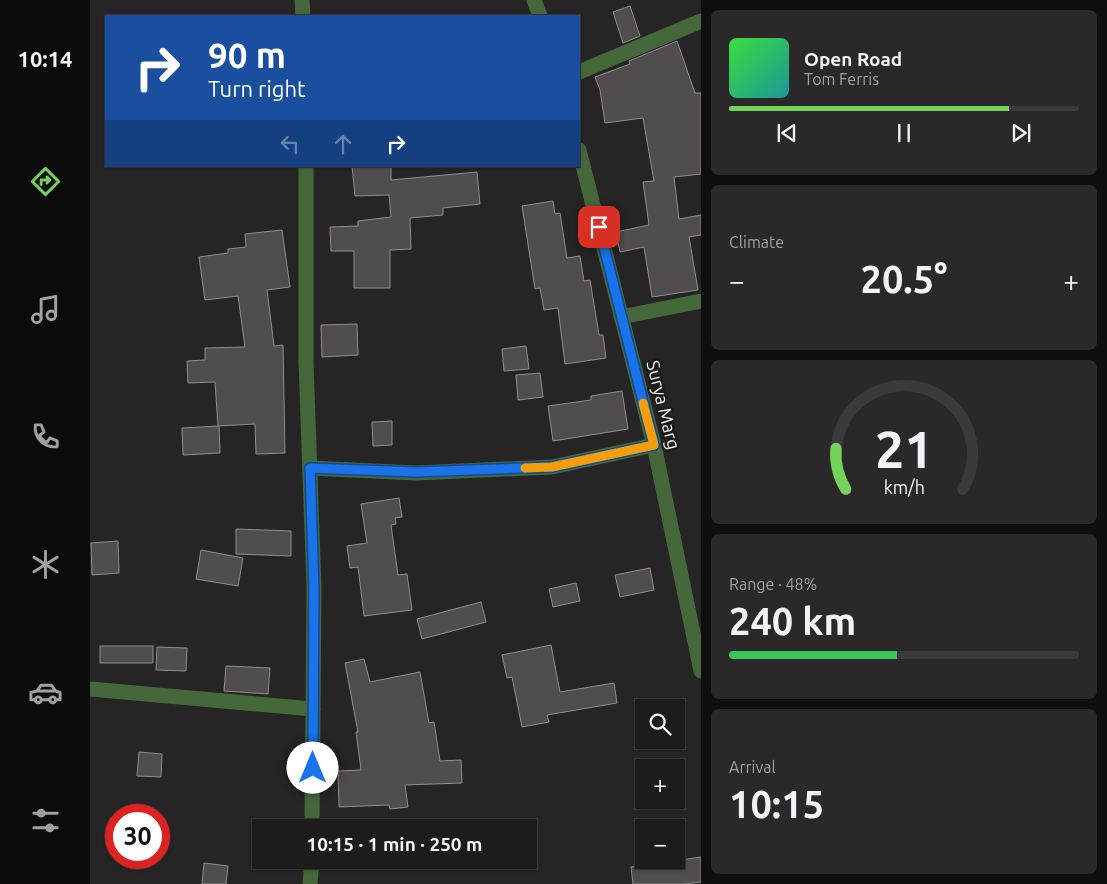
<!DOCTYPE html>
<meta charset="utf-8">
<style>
:root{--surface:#1d1b1c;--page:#2a2829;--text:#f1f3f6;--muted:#a0a1a3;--line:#3b393b;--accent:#75d25a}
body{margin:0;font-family:Ubuntu,sans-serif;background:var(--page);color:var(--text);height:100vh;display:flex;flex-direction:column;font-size:19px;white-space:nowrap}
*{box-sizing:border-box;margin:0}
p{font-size:16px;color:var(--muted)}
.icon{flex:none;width:28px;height:28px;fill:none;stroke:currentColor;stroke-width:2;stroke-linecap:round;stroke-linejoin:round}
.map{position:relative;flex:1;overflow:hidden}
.side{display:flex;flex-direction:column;gap:10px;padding:10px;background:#100f0f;width:406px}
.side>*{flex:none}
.top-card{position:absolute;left:15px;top:15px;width:475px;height:152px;border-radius:0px;box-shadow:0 1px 4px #0004,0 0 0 1px var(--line);background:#1a4fa0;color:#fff;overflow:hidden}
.controls{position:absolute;left:545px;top:699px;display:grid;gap:10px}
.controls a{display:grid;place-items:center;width:50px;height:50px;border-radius:0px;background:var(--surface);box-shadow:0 1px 4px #0004,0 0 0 1px var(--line);font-size:25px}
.speed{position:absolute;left:15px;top:804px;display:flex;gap:10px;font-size:25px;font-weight:700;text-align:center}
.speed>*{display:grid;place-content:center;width:65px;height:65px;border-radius:50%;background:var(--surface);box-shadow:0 1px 4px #0004,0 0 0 1px var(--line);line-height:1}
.speed .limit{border:8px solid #d22;background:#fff;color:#111}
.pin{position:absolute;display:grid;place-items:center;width:42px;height:42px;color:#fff;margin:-21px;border-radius:10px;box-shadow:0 2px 8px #0006}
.me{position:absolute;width:55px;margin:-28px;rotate:0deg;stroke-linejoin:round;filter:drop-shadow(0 0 4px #0008)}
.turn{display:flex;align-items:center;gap:18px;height:105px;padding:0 20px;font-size:22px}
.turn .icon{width:65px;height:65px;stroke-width:2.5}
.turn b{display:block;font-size:35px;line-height:42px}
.lanes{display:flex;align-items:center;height:48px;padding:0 20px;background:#0003;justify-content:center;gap:25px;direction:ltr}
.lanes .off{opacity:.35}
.big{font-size:38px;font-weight:600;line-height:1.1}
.side .card{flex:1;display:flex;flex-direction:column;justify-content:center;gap:8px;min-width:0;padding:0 18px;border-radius:8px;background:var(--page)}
.side .dial{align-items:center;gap:0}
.dial svg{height:130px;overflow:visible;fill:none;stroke:var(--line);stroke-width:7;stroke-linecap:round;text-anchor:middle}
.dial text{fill:var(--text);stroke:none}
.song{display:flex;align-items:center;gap:15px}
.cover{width:60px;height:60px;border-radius:8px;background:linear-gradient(135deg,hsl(120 70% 55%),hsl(180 70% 35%))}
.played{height:5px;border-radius:2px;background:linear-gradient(90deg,var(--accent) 80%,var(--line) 80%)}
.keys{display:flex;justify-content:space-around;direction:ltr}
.heat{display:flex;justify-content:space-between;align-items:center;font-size:28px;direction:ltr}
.charge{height:8px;border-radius:4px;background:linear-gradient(90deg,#34c759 48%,var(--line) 0)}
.trip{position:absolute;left:162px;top:819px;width:285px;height:50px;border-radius:0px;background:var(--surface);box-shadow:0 1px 4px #0004,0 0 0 1px var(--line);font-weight:600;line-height:50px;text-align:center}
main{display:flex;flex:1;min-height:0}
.tab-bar{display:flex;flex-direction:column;width:90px;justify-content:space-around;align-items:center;background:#0c0b0b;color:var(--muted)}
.tab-bar .icon{width:35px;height:35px}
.tab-bar .on{color:var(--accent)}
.tab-bar b{font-size:22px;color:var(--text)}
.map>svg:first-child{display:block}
.building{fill:#514d4e;stroke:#928e8f}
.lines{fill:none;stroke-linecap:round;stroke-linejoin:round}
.street{stroke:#44683a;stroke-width:15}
.route-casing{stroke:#114b97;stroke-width:12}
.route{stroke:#1a73e8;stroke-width:9}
.slow{stroke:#f59e0b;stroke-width:9}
.labels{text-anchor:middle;stroke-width:5;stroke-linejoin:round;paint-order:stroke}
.street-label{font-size:18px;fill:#f4f2f2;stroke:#1e1b1b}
</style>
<main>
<nav class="tab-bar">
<b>10:14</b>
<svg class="icon on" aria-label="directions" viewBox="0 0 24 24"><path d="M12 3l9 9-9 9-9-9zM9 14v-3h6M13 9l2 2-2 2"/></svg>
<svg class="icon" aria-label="music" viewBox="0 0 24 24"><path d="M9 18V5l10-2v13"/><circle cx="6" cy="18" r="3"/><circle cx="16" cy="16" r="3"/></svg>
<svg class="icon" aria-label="phone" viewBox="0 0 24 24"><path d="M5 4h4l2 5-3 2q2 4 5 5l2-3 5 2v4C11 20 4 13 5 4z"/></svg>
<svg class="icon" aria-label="climate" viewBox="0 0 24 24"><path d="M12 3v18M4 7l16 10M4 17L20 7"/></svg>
<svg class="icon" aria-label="car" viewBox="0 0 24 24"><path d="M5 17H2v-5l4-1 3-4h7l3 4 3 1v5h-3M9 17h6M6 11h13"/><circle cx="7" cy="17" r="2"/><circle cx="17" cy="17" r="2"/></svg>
<svg class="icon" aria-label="filters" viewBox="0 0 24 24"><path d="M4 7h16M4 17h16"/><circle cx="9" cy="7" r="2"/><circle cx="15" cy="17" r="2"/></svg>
</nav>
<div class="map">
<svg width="611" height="884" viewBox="0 0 611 884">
<rect width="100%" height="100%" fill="#272425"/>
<g class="building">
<path d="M540,6L550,36L533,43L523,12Z"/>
<path d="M587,41L605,93H611V174L584,177L589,219L611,215V235L599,237L608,290L562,297L554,247L530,252L526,232L559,225L553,182L564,181L553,118L515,123L510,90L505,77L540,64L539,61Z"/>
<path d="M262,166H301V180L387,172L390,204L353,208V215L320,218L321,249L300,250V288H264V251H241L240,227L268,226V221L301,217L299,195L265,196Z"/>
<path d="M463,201L465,214L470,213L477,258L490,256L494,281L500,280L509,335H513L516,358L475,364L468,308L454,310L450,288L445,289L432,206Z"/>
<path d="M192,230L200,287L177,290L184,346L193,345L195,453L166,454L165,424L128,426L125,382L98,383L97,361L115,360V348L155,347L148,296L115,300L109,257L138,253V249L156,247L155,234Z"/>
<path d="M267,324L268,355L232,357L231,325Z"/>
<path d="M436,346L439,369L414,371L412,349Z"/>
<path d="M450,373L453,397L428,400L426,375Z"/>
<path d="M532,391L538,429L463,441L458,406L501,400V396Z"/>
<path d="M302,421V445L283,446L282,422Z"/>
<path d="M129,426L130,453L93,455L92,428Z"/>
<path d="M309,498L312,517L305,518L306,524L301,525L308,575L317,574L322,610L274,616L268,567L260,568L257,546L277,543L271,504Z"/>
<path d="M146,529L201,531V556L146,554Z"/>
<path d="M28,541L29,573L2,575L1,543Z"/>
<path d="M111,550L153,558L148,586L106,579Z"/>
<path d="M560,568L564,590L530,597L525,575Z"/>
<path d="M486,583L490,601L463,607L459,589Z"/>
<path d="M391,602L396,622L332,639L327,619Z"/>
<path d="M461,645L470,692L524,683L527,703L457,715L459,722L432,727L422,677L417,678L412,655Z"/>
<rect x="10" y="646" width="53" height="17"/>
<path d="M67,647L97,648L96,671L66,670Z"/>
<path d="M274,659L280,682L330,672L339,723L344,722L350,761L371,760L372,783L315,785L318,807L300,809L299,805L249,807L248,771L271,770L266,732H268L255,663Z"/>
<path d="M136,666L180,668L178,694L134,691Z"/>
<path d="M49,752L72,754L71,777L47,776Z"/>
<path d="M611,857V882L594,884H543L541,867Z"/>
<path d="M114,863L138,866L136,884H112Z"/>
</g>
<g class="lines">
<g class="street">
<path d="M212,0L213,16"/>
<path d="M444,0L450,16"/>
<path d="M489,72L611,21"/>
<path d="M489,150L564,445L611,671"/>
<path d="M216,166V362L224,588L222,828"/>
<path d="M531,317L611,301"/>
<path d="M220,468L326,473L462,467L564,445"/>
<path d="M0,689L223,709"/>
<path d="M220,884L222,860"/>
</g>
</g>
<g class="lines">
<g class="route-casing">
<path id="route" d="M223,768L224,588L220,468L326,472L462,467L564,445L509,227"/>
</g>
<use href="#route" class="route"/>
<path class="slow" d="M435,468L462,467L564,445L553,403"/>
</g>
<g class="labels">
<g class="street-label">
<text transform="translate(573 405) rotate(76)" y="6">Surya Marg</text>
</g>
</g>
</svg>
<div class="controls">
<a><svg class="icon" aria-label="search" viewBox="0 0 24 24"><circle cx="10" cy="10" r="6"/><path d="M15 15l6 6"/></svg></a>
<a>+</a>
<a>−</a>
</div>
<div class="speed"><div class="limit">30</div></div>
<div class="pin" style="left:509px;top:227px;background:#d93025"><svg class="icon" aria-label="arrive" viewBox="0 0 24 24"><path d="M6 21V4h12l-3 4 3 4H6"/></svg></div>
<svg class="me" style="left:223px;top:768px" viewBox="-20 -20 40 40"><circle r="19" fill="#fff"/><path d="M0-13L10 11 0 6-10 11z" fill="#1a73e8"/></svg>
<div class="trip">10:15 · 1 min · 250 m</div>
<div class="top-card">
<div class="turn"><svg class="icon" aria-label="right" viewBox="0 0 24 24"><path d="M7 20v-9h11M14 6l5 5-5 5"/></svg><div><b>90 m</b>Turn right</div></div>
<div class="lanes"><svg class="icon off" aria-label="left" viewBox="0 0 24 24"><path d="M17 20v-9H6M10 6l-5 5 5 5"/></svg><svg class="icon off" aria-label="ahead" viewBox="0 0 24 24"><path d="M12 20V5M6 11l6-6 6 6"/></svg><svg class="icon" aria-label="right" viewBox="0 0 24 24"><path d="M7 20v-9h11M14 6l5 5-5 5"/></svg></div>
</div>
</div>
<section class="side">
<div class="card">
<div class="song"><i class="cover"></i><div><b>Open Road</b><p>Tom Ferris</p></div></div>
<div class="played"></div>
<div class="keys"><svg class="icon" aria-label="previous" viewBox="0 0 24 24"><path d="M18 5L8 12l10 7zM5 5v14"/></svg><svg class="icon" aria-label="pause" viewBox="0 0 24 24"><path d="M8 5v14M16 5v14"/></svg><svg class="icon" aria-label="next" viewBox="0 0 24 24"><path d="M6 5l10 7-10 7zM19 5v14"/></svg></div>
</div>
<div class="card"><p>Climate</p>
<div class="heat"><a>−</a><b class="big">20.5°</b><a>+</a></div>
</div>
<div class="card dial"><svg viewBox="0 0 100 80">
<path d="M14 69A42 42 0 1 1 86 69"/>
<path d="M14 69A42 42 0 0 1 8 44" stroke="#75d25a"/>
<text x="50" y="56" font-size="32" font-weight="700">21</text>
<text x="50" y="72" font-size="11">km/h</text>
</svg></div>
<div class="card"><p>Range · 48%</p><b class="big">240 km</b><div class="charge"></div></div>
<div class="card"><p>Arrival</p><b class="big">10:15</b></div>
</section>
</main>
